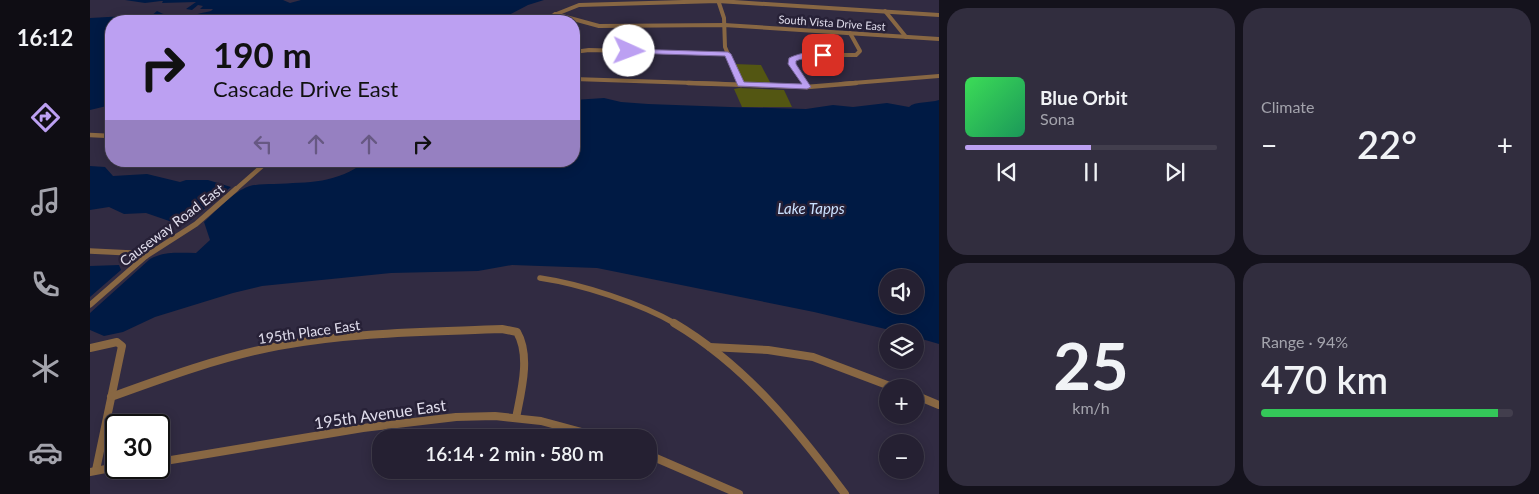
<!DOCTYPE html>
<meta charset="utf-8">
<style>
:root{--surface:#252032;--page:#312d3e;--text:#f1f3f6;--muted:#a3a3ac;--line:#423e4d;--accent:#bca0f2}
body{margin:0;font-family:Lato,sans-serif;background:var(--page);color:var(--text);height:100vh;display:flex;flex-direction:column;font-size:19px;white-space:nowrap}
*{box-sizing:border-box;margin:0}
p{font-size:16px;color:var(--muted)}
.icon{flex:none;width:28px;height:28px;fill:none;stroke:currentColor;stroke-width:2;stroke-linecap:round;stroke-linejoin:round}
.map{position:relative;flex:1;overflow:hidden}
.side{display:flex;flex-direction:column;gap:8px;padding:8px;background:#14121c;width:600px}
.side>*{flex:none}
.top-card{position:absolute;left:15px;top:15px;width:475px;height:152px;border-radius:20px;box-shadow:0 2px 12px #0003,0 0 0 1px var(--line);background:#bca0f2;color:#111;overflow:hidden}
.buttons{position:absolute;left:789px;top:269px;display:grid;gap:10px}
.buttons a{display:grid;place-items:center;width:45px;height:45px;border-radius:50%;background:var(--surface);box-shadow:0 2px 12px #0003,0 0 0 1px var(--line);font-size:25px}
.speed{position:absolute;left:15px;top:414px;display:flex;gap:10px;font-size:25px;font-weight:700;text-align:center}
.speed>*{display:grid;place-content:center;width:65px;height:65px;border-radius:50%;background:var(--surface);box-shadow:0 2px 12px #0003,0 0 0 1px var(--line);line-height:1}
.speed .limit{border:2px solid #111;border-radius:8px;background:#fff;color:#111}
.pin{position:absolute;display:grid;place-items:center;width:42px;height:42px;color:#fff;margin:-21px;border-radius:10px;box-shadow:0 2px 8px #0006}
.me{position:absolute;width:55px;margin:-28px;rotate:92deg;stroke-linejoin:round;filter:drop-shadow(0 0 4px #0008)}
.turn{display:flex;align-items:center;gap:18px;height:105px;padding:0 25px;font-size:22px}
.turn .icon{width:65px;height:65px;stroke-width:2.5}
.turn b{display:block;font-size:35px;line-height:42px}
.lanes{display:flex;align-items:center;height:48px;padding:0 25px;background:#0003;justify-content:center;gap:25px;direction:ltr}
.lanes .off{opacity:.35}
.big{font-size:38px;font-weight:600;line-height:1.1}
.side .card{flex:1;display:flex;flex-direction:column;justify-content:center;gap:8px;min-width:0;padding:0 18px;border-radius:20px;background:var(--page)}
.side .dial{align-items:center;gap:0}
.dial b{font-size:65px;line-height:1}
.song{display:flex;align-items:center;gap:15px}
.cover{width:60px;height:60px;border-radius:8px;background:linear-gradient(135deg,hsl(130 70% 55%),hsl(150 70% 35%))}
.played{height:5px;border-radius:2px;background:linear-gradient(90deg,var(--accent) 50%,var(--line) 50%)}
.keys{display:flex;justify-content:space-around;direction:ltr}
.heat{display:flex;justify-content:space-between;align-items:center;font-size:28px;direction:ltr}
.charge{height:8px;border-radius:4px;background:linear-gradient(90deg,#34c759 94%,var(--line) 0)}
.side .tiles{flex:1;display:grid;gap:8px;grid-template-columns:repeat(2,1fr)}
.trip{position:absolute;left:282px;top:429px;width:285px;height:50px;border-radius:20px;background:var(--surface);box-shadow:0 2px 12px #0003,0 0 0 1px var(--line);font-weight:600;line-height:50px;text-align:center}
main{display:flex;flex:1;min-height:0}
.tab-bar{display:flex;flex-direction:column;width:90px;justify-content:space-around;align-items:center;background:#0f0d14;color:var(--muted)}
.tab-bar .icon{width:35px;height:35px}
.tab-bar .active{color:var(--accent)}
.tab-bar b{font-size:22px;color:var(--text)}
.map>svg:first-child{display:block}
.green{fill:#535612}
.water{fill:#001a44;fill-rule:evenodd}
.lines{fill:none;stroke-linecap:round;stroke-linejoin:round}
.minor-far3{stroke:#886743;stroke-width:4}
.minor-far2{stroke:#886743;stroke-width:4.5}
.minor-far1{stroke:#886743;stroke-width:5.5}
.minor{stroke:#886743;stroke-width:8}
.route{fill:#bca0f2;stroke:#7a689d}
.labels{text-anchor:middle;stroke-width:5;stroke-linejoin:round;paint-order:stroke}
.far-street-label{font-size:11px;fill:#e1deed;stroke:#272137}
.street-label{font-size:14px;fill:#e1deed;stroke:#272137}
.water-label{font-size:15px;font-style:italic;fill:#cae0fe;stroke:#272137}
.near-street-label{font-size:16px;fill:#e1deed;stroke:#272137}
</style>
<main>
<nav class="tab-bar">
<b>16:12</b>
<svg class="icon active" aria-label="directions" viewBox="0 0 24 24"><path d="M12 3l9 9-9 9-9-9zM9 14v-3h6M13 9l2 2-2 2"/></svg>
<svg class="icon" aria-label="music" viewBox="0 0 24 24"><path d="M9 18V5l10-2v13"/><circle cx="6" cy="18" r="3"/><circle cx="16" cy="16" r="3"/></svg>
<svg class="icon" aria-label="phone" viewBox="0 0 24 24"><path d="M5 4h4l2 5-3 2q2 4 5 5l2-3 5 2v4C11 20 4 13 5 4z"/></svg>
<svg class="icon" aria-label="climate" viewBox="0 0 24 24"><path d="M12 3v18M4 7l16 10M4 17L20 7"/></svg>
<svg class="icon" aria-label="car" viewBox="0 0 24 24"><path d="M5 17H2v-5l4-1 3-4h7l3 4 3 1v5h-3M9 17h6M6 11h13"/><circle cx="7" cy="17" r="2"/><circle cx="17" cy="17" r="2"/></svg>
</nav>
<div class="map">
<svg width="849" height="494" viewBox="0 0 849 494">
<rect width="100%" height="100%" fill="#312b42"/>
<g class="green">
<path d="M644,64L671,65L681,84L652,83Z"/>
<path d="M649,88L694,90L702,107H652L644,89Z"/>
</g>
<g class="water">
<path d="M35,0H193L200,3L211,0H454L438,5L413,18L376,19L373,21H21V105L0,110V18L36,16L60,17L67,11C84,21 102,15 121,11L123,9H110L113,6L108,5L102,10L96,9L106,2L72,3L73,1H71L55,3Z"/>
<path d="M514,98L531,102L558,104L640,107L716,109L743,105L763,107L797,103L819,107C825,101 840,103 849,100V344L825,337V332H808L724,312L507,268L422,265L388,271L301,273L172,286L143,293L65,317L33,332L14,336L0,330V313L60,259C74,251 90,253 106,253L120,240L114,222C124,213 142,194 153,189C161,184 174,184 184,184C219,182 247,184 276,161H484V100ZM798,278H825V305H798Z"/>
<path d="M0,166L15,167L23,176L57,174L90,182L96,180H118L141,187L101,220L85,223L56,213L34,214L19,207L0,210Z"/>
<path d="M29,265L31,270L0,297V266Z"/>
</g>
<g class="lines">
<g class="minor-far3">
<path d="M628,0L634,18L635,47L651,84"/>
<path d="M795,11L816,37"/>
<path d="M465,14L509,26L634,25L849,39"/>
<path d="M449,21L489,5L628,1L849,15"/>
<path d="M484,52L499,50L638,54"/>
<path d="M484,79L634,84"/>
<path d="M715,84L702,64V60L714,55H766L770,51L760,33"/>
<path d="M751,84L849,76"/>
</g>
<g class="minor-far2">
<path d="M598,83L717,87L766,83"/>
<path d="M650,83L651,85"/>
<path d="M714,83L717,87"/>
<path d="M0,135L21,136"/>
<path d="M145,190L178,161"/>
</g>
<g class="minor-far1">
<path d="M0,251L41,253L56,256"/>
<path d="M450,278C491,284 550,303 586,324"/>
<path d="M0,305L56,256L106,224L146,189"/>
</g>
<g class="minor">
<path d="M584,323C655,365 706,428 755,494"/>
<path d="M620,347L678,350L723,357L805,388"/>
<path d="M0,348L27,342L32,346L6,470"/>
<path d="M825,395L849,405"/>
<path d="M21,397C76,377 131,357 188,346C262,332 337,332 412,329L427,332C441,356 431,392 426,418"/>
<path d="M559,455L649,494"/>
<path d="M69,462L273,428L366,417L405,416L451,421L514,438"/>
<path d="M0,472L26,467"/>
</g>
</g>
<path class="route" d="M539,49L638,52L641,54L654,82L712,84L698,64L699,58C709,53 727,49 737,55C728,61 716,56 706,61V64L721,87L717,89L648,86L635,56L536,53L535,51Z"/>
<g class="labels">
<g class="far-street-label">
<text transform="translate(742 23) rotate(4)" y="4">South Vista Drive East</text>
</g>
<g class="street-label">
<text transform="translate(82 225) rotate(-37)" y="5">Causeway Road East</text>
<text transform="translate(219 332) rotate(-8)" y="5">195th Place East</text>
</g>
<g class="water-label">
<text x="721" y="214">Lake Tapps</text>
</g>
<g class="near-street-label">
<text transform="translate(290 414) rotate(-8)" y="6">195th Avenue East</text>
</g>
</g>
</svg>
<div class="buttons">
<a><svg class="icon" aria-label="sound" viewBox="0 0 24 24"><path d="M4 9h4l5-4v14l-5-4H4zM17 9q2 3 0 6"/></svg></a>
<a><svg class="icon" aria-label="layers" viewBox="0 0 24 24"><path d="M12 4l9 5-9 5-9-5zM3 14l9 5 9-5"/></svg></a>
<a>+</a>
<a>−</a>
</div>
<div class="speed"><div class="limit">30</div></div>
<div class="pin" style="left:733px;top:55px;background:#d93025"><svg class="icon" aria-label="arrive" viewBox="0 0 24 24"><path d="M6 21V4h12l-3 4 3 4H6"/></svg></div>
<svg class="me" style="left:539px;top:51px" viewBox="-20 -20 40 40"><circle r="19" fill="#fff"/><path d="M0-13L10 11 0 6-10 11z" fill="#bca0f2"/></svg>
<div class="trip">16:14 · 2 min · 580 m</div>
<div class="top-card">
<div class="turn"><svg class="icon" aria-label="right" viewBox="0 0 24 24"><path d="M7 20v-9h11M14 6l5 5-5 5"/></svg><div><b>190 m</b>Cascade Drive East</div></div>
<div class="lanes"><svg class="icon off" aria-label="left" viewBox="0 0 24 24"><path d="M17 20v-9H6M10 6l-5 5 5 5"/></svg><svg class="icon off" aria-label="ahead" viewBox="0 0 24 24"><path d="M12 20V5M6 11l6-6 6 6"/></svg><svg class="icon off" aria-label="ahead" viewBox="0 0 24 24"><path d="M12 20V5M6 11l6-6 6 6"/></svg><svg class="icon" aria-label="right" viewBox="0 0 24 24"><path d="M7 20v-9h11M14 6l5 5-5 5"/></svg></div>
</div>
</div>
<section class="side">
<div class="tiles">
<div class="card">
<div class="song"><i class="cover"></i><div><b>Blue Orbit</b><p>Sona</p></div></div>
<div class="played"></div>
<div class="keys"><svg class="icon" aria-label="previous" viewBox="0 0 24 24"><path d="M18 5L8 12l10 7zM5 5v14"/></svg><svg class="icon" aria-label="pause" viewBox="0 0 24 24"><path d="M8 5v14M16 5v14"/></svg><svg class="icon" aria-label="next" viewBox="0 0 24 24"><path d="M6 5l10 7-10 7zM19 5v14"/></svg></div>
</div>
<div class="card"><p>Climate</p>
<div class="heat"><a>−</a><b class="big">22°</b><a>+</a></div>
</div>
<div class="card dial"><b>25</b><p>km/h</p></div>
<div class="card"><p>Range · 94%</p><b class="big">470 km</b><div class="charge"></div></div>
</div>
</section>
</main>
